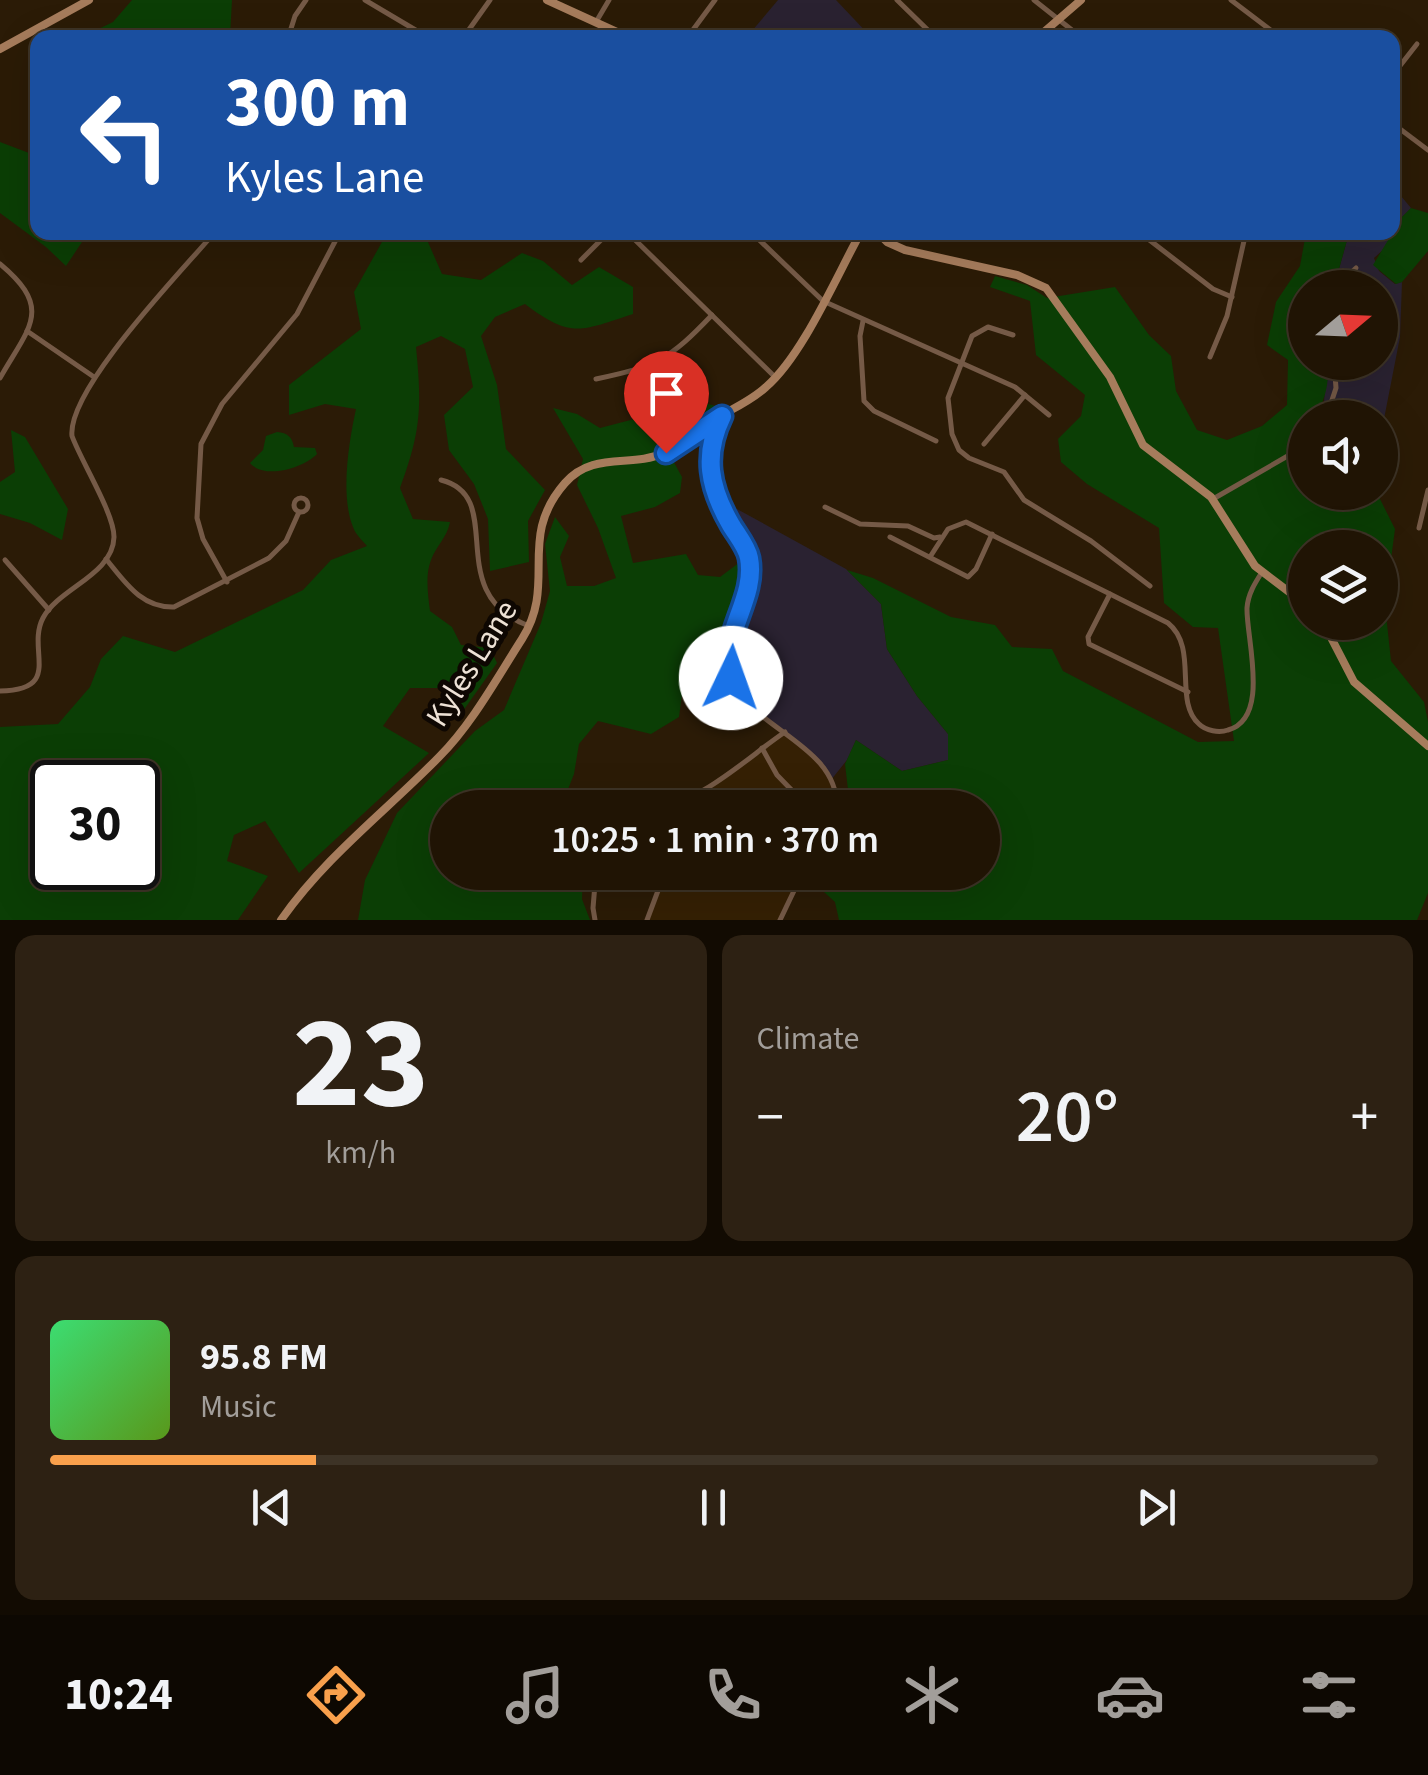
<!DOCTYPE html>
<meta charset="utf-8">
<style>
:root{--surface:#201404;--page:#2d2113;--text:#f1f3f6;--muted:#a29e9a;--line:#3d3326;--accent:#f9a04c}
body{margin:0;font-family:"Source Sans 3",sans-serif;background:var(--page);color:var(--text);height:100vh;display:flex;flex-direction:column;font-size:38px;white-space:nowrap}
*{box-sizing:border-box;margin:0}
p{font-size:32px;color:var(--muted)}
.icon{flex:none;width:55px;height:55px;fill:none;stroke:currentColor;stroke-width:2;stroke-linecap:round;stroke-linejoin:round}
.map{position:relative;height:920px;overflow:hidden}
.panel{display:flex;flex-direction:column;gap:15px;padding:15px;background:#120b02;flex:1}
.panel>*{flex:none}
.banner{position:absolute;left:30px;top:30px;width:1370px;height:210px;border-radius:20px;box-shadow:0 10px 40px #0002,0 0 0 2px var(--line);background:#1a4fa0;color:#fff;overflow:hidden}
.needle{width:65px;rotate:71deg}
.controls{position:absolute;left:1288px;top:270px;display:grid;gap:20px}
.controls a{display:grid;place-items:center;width:110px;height:110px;border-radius:50%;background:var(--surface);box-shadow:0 10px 40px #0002,0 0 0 2px var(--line);font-size:50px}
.speed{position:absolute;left:30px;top:760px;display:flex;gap:20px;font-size:50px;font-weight:700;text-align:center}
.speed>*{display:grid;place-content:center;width:130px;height:130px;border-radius:50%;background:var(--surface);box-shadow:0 10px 40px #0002,0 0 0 2px var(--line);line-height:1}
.speed .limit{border:5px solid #111;border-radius:15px;background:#fff;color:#111}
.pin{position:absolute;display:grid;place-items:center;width:85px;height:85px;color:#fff;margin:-102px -42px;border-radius:50% 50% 50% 0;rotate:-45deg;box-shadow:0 0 10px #0007}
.pin .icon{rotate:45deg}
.me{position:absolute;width:110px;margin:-55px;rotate:3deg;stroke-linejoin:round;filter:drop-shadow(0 0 8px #0008)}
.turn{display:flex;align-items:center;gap:35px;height:210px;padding:0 30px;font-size:45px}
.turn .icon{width:130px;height:130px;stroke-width:2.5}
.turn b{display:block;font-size:70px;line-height:85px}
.big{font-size:75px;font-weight:600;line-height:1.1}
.panel .widget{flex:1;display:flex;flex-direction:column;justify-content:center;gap:15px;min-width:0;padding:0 35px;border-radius:20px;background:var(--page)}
.panel .dial{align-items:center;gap:0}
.dial b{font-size:130px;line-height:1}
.song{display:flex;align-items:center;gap:30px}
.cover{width:120px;height:120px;border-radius:15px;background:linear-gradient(135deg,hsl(140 70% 55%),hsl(90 70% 35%))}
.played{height:10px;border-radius:5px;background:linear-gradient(90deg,var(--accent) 20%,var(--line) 20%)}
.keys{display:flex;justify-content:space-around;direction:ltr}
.heat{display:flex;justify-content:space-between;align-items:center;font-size:55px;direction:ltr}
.panel .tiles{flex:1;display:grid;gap:15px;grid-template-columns:1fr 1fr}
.widget:last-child{grid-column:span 2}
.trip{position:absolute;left:430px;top:790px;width:570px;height:100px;border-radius:50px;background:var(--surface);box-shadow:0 10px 40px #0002,0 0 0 2px var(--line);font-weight:600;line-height:100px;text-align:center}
.tabs{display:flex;height:160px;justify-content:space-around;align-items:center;background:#0d0802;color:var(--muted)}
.tabs .icon{width:70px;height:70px}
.tabs .current{color:var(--accent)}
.tabs b{font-size:45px;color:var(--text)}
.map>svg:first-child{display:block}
.commercial{fill:#2a2231}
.built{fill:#352004}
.green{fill:#0b3e05;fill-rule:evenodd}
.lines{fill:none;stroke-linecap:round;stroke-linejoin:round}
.street{stroke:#755a47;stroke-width:5}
.secondary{stroke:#a67c5c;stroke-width:8}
.route-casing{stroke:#114b97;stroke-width:25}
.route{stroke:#1a73e8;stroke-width:18}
.labels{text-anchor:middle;stroke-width:10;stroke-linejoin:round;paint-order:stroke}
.street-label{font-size:32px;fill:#ede1d5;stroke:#0e0702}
</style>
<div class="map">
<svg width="1428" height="920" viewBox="0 0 1428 920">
<rect width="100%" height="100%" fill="#2b1b06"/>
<g class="commercial">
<path d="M778,0H836L871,37L746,38Z"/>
<path d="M1393,171L1396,190L1411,208L1402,217L1385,248L1374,258L1379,271L1395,284L1402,282L1400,337L1384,419L1315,418L1324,402L1327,363L1380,362V288L1334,287L1349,233L1392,232Z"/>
<path d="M737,509L846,569L881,604L887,649L917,696L948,734V760L902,771L856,740L847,760L831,780L738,691L729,673L728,647L748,587V553L727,518Z"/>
</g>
<g class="built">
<path d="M785,732L815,759L831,780L837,808H680V800L696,793Z"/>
<path d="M665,873H803L780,920H647Z"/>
</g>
<g class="green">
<path d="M132,0H232L230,37H82L113,22Z"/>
<path d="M0,142L37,156L38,232L88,233L66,266L46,247L0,213Z"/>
<path d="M1411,208L1428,213V251L1402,282L1396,284L1373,265L1402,217Z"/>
<path d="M387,233H424L442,274L481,280L522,253L543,261L572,285L599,267L633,287V314C581,331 571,339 525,304L495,317L481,336L497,385L506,449L545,490L528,521L529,562L490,571L488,519L474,484L449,450L444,415L473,387L465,349L441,336L416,347C422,407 421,431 400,488L413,519L450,522C447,538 436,546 431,560C425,575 428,595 430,611L452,627L461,645L490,648L497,663L458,718L443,688H410L383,726L429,753L299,873L265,821L234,835L227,861L268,876L238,920H0V727L58,724L90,687L101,659L123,636L175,652L303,590L331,560L367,546C363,541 355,534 353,527C340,495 349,441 356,409L325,404L289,415V385L361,329L354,292ZM52,782H138V868H52Z"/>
<path d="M1306,233H1349L1334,287L1305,288V362L1327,363C1330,382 1325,401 1315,417L1305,418V492L1377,493L1395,529L1385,605L1391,661L1424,702L1428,722V893L1417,920H839L835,902L813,882L820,873L982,872V808L850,807L845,764L856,740L902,771L948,760V734L917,696L887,649L881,604L847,570L873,578L951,617L995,625L1012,647L1052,649L1063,671L1198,742L1234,741L1218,628L1193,627L1164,603L1159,528L1087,484L1061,462L1058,439L1081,416L1085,395L1036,355L1030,301L990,287L995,276L1027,285L1047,298L1115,287L1149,335L1171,356L1176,391L1197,430L1227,440L1262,426L1287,405L1288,360L1267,345L1276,302L1300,266ZM1305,548H1380V622H1305Z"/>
<path d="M677,396L716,406L664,444L682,477L680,493L655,507L621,516L633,563L686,554L698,575L720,577L740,562C740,585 733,630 719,649C707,666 705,657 698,683L683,687L679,717L651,734L598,721L579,744L574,774L561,807L448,808V872L583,873L582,899L590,920H358L365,880L397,813L475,731L504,710L541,623L550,591L545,544L555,517L569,536L560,557L567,586H594L616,578L598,528L577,485L583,459L553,408L577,414L600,428L642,417Z"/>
<path d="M11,430L25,437L68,509L62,540L30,523L0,514V482L15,472Z"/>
<path d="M277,432C288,433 292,437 294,447L315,448L317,454C304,468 264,480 250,463L263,450L266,436Z"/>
</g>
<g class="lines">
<g class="street">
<path d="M365,0L429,38"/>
<path d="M897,0L936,38"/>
<path d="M1034,0L1082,38"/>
<path d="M1231,0L1281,38"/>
<path d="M596,22L609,0"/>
<path d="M288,38L295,16L306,0"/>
<path d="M463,38L490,0"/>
<path d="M687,38L715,0"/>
<path d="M1392,76L1417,44"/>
<path d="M1392,123L1428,150"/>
<path d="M1392,157L1396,183"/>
<path d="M627,232L776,378"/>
<path d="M751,232L823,301L1015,387L1049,415"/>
<path d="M1139,232L1213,289L1232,297"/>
<path d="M581,260L609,232"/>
<path d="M0,264C54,309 29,327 0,378"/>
<path d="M1343,288L1344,279L1356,268"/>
<path d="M863,321L860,336L864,401L874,411L936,441"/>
<path d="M27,331L94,377"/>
<path d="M1013,335L988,327L972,336L948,398L952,434L959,450L969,458L1004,472L1024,500L1091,541L1150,586"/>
<path d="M1210,357L1227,316L1246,232"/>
<path d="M596,379C657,366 669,360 712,315"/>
<path d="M721,418C700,461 714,494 736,534C741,543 748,550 749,561C753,601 714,641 732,681C754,730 838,745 837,808"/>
<path d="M1326,418L1336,388L1334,362"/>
<path d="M984,444L1025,395"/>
<path d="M441,480C509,497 440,593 529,626"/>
<circle cx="301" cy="505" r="7"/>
<path d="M1213,499L1305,446"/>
<path d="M825,507L860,524L908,526L934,538L940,537"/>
<path d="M1419,528L1428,490"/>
<path d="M890,537L968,577L976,569L992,534"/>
<path d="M930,557L948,529L966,522L1168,623C1199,648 1173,701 1199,724C1206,731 1219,733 1228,730C1271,718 1246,638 1247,608C1248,594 1255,583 1262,572"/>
<path d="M106,559C125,582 141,608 174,607L269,558L286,541L299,512"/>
<path d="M5,560L49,610"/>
<path d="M227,582L203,539L197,518L201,444L222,404L297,314L340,232"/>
<path d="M1110,594L1088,637L1089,644L1188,692"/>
<path d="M0,691C64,690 26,650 43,618C59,588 113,575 114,537C114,513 81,461 72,436C67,389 182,271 215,232"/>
<path d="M762,748L777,775L809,808"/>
<path d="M606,808L610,796C630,788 644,805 663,804C701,803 753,753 785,732"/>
<path d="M595,920L593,908L596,872"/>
<path d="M647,920L665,872"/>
<path d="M780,920L803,872"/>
</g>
<g class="secondary">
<path d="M547,0L630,38"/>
<path d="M1037,38L1081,0"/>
<path d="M0,49L89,0"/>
<path d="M877,232L887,242L905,250L1017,275L1046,288L1110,377L1143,445L1211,497L1255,566L1305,604"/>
<path d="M1323,622L1354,682L1428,746"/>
<path d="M281,920C325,857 386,811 439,757C472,724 497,678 522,639C558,582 516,539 565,483C593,451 631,468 664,453C681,446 692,432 708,423C727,411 749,403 766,387C803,355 836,277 861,232"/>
</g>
</g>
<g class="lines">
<g class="route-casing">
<path id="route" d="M666,453L722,416C703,455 709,487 731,525C737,535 747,547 749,558C757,600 718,636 731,678"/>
</g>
<use href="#route" class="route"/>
</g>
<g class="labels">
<g class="street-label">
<text transform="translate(471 663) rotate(-58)" y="11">Kyles Lane</text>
</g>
</g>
</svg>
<div class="controls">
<a><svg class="needle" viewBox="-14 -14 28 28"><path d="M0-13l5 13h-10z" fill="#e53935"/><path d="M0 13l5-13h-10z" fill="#a29e9a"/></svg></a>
<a><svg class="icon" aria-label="sound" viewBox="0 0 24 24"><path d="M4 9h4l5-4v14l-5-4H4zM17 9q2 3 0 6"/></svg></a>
<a><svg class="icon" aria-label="layers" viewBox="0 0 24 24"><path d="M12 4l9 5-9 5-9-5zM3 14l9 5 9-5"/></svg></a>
</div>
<div class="speed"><div class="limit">30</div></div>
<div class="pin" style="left:666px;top:453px;background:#d93025"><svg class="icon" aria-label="arrive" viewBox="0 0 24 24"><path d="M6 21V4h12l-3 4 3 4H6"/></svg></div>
<svg class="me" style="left:731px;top:678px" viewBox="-20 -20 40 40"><circle r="19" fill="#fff"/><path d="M0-13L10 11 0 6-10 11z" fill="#1a73e8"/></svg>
<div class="trip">10:25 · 1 min · 370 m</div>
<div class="banner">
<div class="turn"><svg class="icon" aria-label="left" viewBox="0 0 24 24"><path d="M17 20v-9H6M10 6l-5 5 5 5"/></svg><div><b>300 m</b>Kyles Lane</div></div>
</div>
</div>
<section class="panel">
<div class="tiles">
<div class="widget dial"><b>23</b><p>km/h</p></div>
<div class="widget"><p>Climate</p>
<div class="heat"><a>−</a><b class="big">20°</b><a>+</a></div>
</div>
<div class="widget">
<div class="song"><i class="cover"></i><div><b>95.8 FM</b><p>Music</p></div></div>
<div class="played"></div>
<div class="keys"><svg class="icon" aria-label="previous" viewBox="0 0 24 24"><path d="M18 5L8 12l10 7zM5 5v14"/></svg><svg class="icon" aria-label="pause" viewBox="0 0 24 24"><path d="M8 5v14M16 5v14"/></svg><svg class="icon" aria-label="next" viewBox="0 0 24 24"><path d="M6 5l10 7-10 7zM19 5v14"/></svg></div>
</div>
</div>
</section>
<nav class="tabs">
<b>10:24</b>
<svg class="icon current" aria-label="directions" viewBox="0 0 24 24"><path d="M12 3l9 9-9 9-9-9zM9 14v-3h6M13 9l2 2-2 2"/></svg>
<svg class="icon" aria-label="music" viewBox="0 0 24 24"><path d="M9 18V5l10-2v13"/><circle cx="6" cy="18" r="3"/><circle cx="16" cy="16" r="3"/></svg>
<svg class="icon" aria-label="phone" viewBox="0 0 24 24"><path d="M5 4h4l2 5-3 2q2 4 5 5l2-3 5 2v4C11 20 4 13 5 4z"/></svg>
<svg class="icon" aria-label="climate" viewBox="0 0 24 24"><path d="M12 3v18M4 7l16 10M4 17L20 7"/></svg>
<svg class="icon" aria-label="car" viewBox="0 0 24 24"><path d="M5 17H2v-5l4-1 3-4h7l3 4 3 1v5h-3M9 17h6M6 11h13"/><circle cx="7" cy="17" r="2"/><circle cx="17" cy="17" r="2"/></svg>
<svg class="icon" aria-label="filters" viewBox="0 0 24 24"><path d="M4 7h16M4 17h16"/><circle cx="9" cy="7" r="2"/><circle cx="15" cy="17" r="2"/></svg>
</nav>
